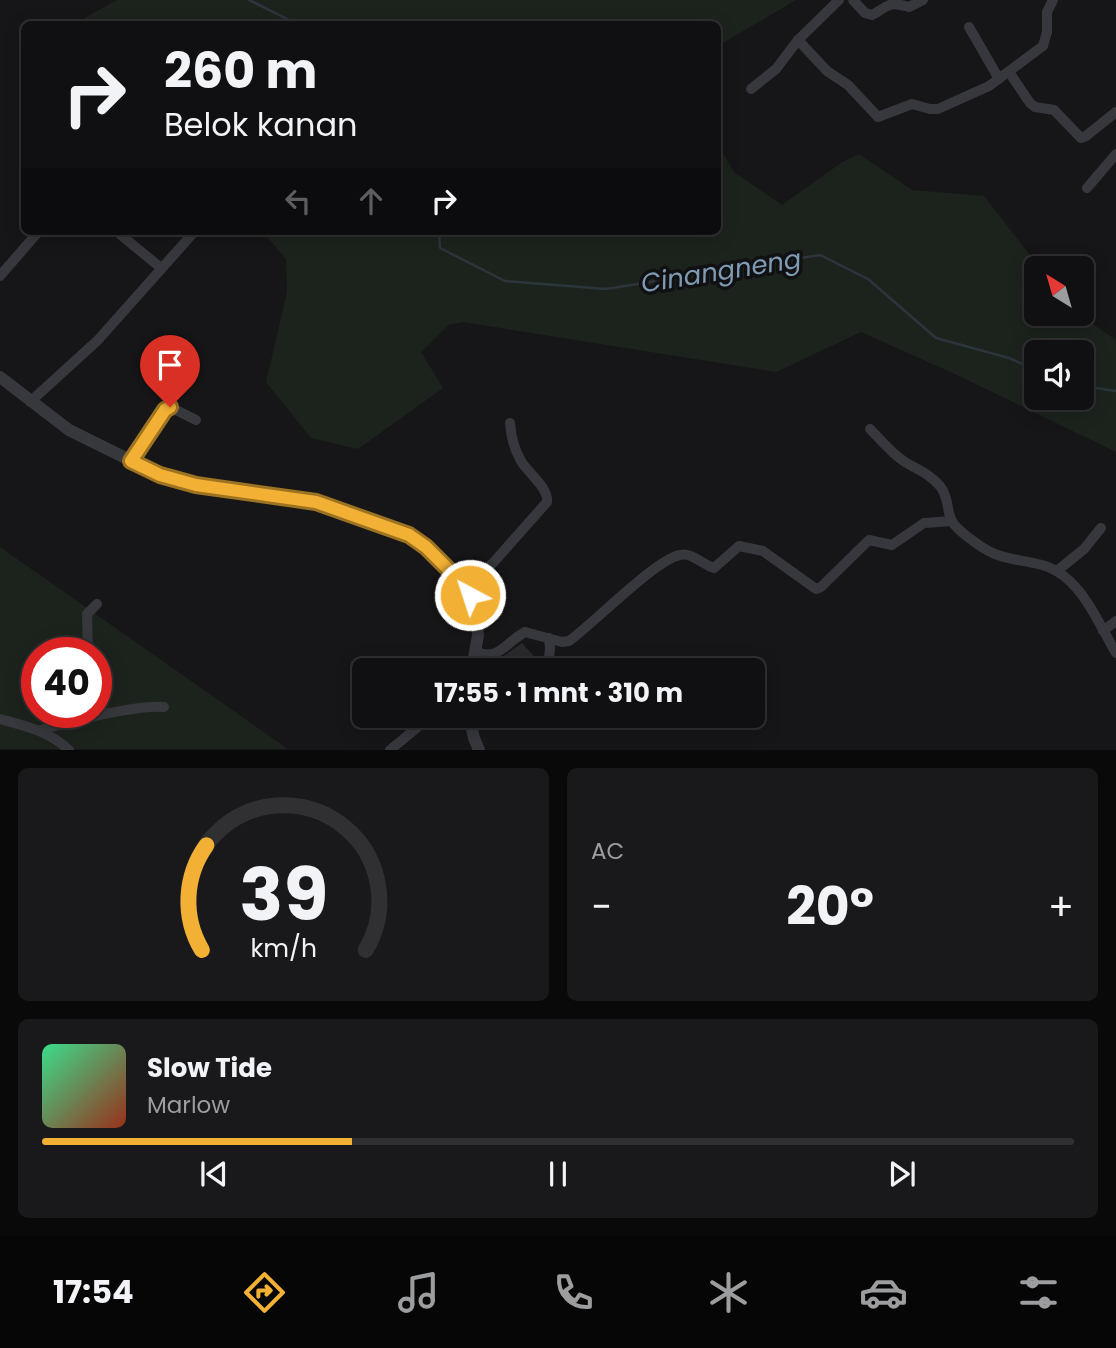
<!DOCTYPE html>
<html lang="id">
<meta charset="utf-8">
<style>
:root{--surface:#101012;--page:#19191b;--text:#f1f3f6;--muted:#9c9d9f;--line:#303032;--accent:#f2b134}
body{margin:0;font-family:Poppins,sans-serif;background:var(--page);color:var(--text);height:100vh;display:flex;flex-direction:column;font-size:26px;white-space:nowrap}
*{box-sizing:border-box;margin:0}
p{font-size:23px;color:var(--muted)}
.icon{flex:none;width:38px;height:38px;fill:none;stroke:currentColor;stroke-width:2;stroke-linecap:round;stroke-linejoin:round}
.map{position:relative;height:750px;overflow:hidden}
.drawer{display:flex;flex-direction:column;gap:18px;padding:18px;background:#09090a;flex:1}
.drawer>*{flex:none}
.banner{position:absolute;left:21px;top:21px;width:700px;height:214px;border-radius:10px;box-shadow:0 4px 18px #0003,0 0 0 2px var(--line);background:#101012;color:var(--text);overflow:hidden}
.needle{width:46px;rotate:323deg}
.controls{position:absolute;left:1024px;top:256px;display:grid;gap:14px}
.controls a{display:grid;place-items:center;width:70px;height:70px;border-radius:10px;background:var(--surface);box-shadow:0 4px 18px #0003,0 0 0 2px var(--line);font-size:35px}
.speed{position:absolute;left:21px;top:637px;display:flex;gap:14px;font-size:35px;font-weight:700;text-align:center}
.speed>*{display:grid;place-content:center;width:91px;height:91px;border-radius:50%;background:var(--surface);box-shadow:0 4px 18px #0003,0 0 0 2px var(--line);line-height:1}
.speed .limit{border:10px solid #d22;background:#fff;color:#111}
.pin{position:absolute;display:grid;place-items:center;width:60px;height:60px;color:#fff;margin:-72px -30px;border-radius:50% 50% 50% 0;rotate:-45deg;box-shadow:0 0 7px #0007}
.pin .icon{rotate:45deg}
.me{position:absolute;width:77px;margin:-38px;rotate:320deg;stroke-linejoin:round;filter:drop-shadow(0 0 5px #0008)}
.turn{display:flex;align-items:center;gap:24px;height:147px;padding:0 28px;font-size:32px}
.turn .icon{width:91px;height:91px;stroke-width:2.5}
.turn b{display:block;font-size:49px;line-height:60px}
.lanes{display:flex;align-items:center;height:66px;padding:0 28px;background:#0003;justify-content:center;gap:35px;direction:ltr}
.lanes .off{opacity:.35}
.big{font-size:52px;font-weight:700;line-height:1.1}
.drawer .widget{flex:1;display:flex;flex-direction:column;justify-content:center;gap:10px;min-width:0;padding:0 24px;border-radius:10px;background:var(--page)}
.drawer .dial{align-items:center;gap:0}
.dial svg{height:182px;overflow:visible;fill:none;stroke:var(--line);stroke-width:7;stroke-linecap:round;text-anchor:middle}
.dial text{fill:var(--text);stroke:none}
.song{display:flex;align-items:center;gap:21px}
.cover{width:84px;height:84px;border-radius:10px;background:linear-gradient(135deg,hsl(150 70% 55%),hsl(10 70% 35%))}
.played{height:7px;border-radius:4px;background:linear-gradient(90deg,var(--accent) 30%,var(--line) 30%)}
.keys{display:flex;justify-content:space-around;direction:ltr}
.heat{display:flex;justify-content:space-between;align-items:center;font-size:38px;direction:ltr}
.drawer .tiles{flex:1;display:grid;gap:18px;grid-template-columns:1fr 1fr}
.widget:last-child{grid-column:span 2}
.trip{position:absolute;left:352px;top:658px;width:413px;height:70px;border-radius:10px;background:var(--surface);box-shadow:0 4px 18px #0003,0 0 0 2px var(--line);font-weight:700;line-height:70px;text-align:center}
.tabs{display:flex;height:112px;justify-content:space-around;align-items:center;background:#060607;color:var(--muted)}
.tabs .icon{width:49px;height:49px}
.tabs .current{color:var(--accent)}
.tabs b{font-size:32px;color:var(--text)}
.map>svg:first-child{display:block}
.green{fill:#1c231d;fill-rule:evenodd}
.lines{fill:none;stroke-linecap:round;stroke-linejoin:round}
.stream{stroke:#2c353c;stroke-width:2.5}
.building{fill:#29292c}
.minor{stroke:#37383d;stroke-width:10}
.tertiary{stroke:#37383d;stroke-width:12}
.route-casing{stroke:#9d7322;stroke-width:18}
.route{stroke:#f2b134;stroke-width:12}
.labels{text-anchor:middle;stroke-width:7;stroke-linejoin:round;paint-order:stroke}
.water-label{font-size:26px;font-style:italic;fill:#7f9bb3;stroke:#111113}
</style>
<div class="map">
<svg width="1116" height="750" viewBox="0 0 1116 750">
<rect width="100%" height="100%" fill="#161618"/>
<g class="green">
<path d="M117,0H796L718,46V24H85L81,20Z"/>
<path d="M718,145L734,172L782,205L841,163L859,154L912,190L984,196L1040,268H1036V313H1077L1116,340V452L957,375L861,332L776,372L463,322L448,325L421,352L443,388L358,449L311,438L266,382L287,292L286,259L262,231H718ZM1036,352H1082V397H1036Z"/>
<path d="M0,547L288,749H0ZM37,653H96V712H37Z"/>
</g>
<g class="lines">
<g class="stream">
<path d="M249,0L297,24"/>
<path d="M439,231L440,248L505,281L606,289L820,255L868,279L936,338L1009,358L1036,370"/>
<path d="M1082,386L1116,391"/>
</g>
</g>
<path class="building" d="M522,643L541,664V670H484Z"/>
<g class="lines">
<g class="minor">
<path d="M839,0L798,40L827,71L848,85L878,117L912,104L930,109H938L989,86L1043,46L1047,32V12L1053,0"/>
<path d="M853,0L865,13L872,15C890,5 888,1 909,7L923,0"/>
<path d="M969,27L999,79"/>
<path d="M1009,72L1030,103L1035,107L1054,110L1081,138L1086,136L1116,112"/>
<path d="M751,89L776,69L798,40"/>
<path d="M1087,188L1116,154"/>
<path d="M116,231L161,268"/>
<path d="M0,276L39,231"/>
<path d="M30,402L98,340L195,231"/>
<path d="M870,429C881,440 892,454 905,462C918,470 930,474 940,486C950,499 946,511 952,521C956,529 969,538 976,543C1000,561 1016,558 1042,565C1081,576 1097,621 1116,653"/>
<path d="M131,461L167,408H172L196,420"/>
<path d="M1057,571L1084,549L1101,528"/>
<path d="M463,585L493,563L547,502C549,488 528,473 521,461C514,449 511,436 510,423"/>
<path d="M1103,631L1116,621"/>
<path d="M476,652C499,661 505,643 525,632L562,642L569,641C593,624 656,559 680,555C692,552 703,565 714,568L739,546L763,551L816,589L821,587L869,540L892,545L924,523L952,521"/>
<path d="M88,653L87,614L97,604"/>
<path d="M548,668L550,648L549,638"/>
<path d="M0,719C26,726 49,731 69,750"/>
<path d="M41,730C66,722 139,704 164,707"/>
<path d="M390,750L431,716"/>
</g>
<g class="tertiary">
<path d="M0,377L69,430L160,475L196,485L316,502L409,535L426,547L451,572L470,595L477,618L478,635L472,670"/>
<path d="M469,716L474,738L479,750"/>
</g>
</g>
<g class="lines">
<g class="route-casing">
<path id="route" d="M170,407L165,410L131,461L160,475L196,485L316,502L409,535L426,547L451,572L470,595"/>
</g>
<use href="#route" class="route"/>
</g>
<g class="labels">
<g class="water-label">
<text transform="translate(721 271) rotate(-9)" y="9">Cinangneng</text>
</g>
</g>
</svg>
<div class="controls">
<a><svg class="needle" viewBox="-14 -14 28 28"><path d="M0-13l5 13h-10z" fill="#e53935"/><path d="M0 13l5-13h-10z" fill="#9c9d9f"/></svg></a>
<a><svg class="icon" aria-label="sound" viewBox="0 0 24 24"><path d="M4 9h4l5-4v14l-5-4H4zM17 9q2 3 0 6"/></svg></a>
</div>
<div class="speed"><div class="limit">40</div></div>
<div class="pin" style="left:170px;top:407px;background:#d93025"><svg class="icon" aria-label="arrive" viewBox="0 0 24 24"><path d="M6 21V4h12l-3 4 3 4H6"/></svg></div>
<svg class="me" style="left:470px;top:595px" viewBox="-20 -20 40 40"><circle r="17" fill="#f2b134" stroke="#fff" stroke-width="3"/><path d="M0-11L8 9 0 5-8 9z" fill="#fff"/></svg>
<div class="trip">17:55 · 1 mnt · 310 m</div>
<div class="banner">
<div class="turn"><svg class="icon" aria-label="right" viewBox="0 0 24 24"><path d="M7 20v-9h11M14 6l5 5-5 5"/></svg><div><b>260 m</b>Belok kanan</div></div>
<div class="lanes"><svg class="icon off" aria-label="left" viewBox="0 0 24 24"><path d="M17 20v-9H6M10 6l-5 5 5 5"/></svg><svg class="icon off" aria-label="ahead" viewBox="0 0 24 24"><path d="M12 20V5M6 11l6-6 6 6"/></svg><svg class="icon" aria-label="right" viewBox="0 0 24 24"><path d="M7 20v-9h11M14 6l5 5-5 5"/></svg></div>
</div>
</div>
<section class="drawer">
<div class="tiles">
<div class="widget dial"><svg viewBox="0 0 100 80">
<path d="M14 69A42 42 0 1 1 86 69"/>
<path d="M14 69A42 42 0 0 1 16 23" stroke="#f2b134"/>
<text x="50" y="56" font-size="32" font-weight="700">39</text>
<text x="50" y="72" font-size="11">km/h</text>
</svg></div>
<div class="widget"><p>AC</p>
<div class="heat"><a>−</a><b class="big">20°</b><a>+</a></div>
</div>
<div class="widget">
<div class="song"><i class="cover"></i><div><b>Slow Tide</b><p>Marlow</p></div></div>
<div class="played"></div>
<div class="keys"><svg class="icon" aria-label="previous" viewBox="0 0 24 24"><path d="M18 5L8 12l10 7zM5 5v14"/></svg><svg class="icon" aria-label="pause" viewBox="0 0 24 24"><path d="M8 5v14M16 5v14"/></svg><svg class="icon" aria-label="next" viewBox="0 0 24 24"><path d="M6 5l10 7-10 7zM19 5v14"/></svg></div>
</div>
</div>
</section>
<nav class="tabs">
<b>17:54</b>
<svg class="icon current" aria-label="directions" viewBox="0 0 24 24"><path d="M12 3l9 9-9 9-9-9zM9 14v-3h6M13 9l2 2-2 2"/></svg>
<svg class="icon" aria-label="music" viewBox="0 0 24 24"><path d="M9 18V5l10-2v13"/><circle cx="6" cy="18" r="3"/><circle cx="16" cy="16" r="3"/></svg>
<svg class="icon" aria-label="phone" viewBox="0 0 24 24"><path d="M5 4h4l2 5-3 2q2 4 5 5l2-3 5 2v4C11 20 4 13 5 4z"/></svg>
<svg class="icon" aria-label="climate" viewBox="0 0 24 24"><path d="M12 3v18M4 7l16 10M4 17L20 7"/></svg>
<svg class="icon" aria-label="car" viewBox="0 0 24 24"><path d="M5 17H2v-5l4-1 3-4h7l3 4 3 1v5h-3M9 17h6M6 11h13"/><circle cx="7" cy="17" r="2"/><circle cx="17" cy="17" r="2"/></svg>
<svg class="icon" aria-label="filters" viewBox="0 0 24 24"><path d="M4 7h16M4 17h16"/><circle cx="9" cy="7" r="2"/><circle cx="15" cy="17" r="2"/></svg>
</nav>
